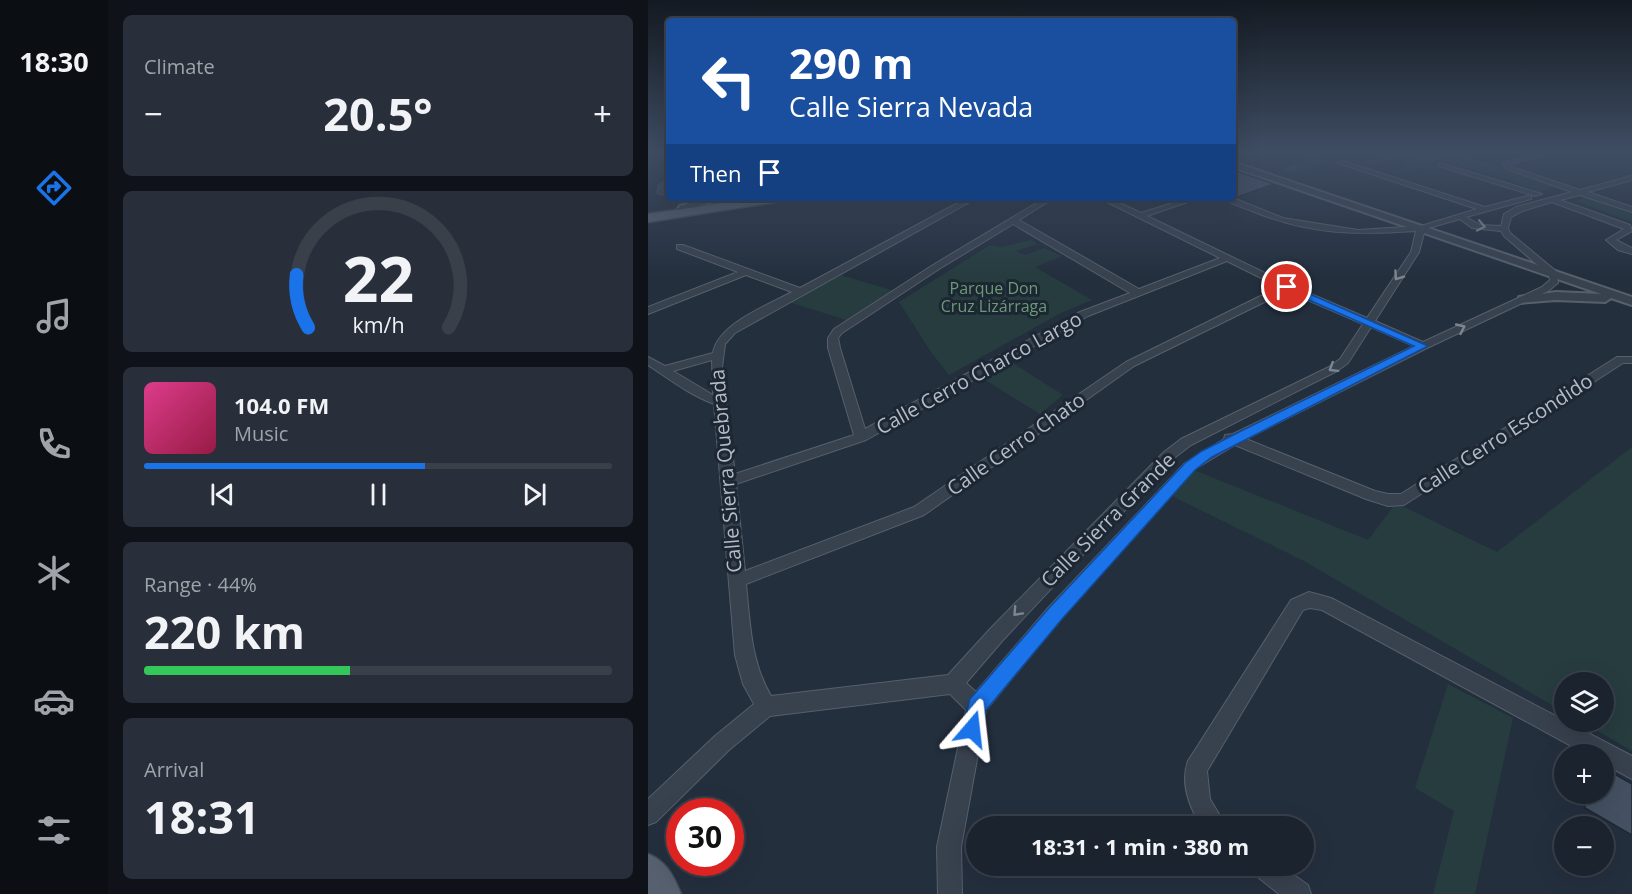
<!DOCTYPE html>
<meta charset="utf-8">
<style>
:root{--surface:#1b232e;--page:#282f3a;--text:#f1f3f6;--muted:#a0a4aa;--line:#39404a;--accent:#1a73e8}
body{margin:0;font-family:"Open Sans",sans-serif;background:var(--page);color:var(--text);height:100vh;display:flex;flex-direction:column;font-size:22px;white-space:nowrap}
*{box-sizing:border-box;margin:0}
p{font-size:20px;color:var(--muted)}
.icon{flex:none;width:33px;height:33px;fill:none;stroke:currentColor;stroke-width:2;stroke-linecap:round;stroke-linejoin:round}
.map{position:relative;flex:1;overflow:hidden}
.details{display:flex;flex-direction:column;gap:15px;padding:15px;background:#0f1319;width:540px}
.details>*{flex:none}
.guide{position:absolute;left:18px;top:18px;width:570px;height:183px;border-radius:6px;box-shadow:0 6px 24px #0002,0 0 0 2px var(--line);background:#1a4fa0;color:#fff;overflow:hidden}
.fabs{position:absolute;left:906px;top:672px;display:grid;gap:12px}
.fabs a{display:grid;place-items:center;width:60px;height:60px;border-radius:50%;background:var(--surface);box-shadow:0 6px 24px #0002,0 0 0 2px var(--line);font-size:30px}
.speed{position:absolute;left:18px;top:798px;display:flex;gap:12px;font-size:30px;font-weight:700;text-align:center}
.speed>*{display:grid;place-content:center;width:78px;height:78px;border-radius:50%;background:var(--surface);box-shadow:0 6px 24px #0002,0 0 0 2px var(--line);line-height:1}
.speed .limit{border:9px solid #d22;background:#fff;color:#111}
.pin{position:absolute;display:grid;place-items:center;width:51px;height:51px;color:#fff;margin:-26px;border:3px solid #fff;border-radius:50%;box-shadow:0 2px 6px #0007}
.me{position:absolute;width:66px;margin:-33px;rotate:17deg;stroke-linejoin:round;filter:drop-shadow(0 0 4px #0008)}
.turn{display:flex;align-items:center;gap:21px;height:126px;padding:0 24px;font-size:27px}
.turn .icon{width:78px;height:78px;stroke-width:2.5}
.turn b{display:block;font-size:42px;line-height:51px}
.then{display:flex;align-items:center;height:57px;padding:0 24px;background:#0003;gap:12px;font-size:22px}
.big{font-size:45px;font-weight:700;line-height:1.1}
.details .card{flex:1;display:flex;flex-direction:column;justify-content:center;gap:9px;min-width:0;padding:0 21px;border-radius:9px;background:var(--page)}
.details .dial{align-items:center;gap:0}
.dial svg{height:156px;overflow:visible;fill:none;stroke:var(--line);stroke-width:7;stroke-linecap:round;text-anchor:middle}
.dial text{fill:var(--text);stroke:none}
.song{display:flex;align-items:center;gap:18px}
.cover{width:72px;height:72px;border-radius:9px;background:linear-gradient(135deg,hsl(330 70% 55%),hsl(340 70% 35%))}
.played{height:6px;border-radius:3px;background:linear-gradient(90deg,var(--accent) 60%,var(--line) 60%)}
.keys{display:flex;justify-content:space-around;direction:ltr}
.heat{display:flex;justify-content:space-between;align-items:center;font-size:33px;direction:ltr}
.charge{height:9px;border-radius:4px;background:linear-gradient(90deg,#34c759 44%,var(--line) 0)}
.trip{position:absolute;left:318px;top:816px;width:348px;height:60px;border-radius:30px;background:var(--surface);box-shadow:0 6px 24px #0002,0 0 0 2px var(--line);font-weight:700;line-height:60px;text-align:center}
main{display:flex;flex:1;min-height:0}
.tab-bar{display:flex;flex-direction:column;width:108px;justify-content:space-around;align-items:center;background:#0b0e12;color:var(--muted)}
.tab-bar .icon{width:42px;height:42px}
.tab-bar .selected{color:var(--accent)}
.tab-bar b{font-size:27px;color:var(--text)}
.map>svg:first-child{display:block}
.green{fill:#263c3f}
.building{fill:#455162;stroke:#1f2835;stroke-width:1.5}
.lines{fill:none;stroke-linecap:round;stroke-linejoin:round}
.service-casing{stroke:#565f6c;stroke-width:5}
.minor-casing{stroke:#565f6c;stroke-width:2}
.tertiary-casing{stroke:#565f6c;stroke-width:4}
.primary-casing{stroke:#414a57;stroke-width:3}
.path{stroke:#44595c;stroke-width:1.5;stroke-dasharray:2 2;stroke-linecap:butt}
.service{stroke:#38414e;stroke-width:4}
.minor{fill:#38414e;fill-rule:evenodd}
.tertiary{fill:#38414e;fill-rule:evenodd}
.primary{fill:#56606e;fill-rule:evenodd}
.oneway{stroke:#7c8592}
.route{fill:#1a73e8;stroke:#114b97;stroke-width:1.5}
.labels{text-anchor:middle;stroke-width:6;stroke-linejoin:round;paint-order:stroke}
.far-park-label{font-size:16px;fill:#6b9a76;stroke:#1d2633}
.street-label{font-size:20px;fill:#b4bcc9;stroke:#1d2633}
</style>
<main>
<nav class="tab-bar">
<b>18:30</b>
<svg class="icon selected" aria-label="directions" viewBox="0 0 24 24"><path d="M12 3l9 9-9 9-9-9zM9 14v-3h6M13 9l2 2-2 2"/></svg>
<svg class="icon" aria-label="music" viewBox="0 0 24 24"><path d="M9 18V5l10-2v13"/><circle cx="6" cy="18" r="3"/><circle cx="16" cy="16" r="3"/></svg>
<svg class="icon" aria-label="phone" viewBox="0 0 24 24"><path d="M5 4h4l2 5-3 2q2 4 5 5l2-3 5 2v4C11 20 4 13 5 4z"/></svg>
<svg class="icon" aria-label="climate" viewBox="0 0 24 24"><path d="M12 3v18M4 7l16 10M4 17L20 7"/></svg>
<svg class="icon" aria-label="car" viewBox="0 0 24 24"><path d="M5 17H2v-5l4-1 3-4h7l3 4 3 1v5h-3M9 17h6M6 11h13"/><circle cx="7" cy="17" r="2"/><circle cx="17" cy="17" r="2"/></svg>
<svg class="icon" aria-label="filters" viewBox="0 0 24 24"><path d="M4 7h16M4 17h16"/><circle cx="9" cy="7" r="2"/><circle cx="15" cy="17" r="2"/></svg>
</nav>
<section class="details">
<div class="card"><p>Climate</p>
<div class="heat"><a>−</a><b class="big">20.5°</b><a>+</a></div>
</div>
<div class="card dial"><svg viewBox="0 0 100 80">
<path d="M14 69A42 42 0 1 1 86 69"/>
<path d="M14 69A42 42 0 0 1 8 42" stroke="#1a73e8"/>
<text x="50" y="56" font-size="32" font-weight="700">22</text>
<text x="50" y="72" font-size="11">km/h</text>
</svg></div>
<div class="card">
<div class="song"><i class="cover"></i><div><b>104.0 FM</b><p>Music</p></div></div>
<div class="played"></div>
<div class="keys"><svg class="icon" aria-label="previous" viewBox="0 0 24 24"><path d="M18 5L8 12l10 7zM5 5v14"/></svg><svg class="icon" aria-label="pause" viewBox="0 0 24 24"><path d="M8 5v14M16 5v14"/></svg><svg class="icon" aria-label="next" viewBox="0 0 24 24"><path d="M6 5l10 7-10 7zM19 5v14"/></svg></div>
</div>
<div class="card"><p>Range · 44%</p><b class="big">220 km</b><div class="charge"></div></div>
<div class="card"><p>Arrival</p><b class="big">18:31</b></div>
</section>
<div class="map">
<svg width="984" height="894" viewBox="0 0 984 894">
<rect width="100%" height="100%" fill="#242f3e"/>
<g class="green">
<path d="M684,151H856L817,158L841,163L908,186L891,191L851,176L790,160L788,168C781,171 779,168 773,168C761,168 756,176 743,173L761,164L742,159L720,166L713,164L731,156L713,151L645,173L631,168Z"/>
<path d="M938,197L984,212V222L928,201Z"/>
<path d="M383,240L389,244L368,251L377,255L396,248L414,256L387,267L444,300L413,313L301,375L283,352L251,302L342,245L354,247Z"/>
<path d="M193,275L246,291L198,320L141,302Z"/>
<path d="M365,363L415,395L392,414L337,380Z"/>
<path d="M984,447V751L934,722H956V682H916V712L656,561L518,493L541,468L720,540L748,503L849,552Z"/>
<path d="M800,684L865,718L827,894H785L806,811L767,788Z"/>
</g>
<g class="building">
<path d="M585,170L626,184L589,197L585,196Z"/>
<path d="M956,768L984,784V835L937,808L939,794H956Z"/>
</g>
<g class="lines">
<g class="service-casing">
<path id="service" d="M21,182L13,185L11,192L21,193"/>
</g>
<g class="minor-casing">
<g id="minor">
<path d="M651,151H660L668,155L665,157Z"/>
<path d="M903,151H915L861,164L863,167L932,190L984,176V180L940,192L984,207V212L932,195L912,200L982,225L984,231L968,240L984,248V254L970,250L958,240L976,229L904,202L874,211L863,217L860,228L862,233L909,272L910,283L900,291L779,348L598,439L727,491L740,494H753L969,357H984V363H975L756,505L740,506L718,499L587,445L547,469L413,619L338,710L313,847L314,894H290L289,847L318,710L302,694L122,716L81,750L8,822L0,825V799L67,736L106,704L95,684L87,655L66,404C42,395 21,379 0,365V357L17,366L65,353C70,324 120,305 144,292L98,275L0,314V307L90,272L29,249V245H35L152,288L319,198H329L87,333L77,344L74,367L87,474L206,435L180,348V338L186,329L285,265L397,198H406L371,220L491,289L572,258L451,198H461L493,213L540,198H551L499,216L642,285L719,318L763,252L768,231C706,235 662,235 604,211C594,207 583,204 574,198H585L635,218L710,230L773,226L829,209L690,163L692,160L837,207L883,195V199L818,217L832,225L853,226L856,214L868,207L924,192L859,169L854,163ZM812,219L824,228L853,231L856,236L901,275L902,280L894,287L775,342L727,321L771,252L777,229ZM365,224L482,293L432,312L217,429L192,348L190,338L194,333L291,269ZM579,261L631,287L478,362L266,507L97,571L88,484L218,440L440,316ZM639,291L715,324L692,359L681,367L533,439L516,452L343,628L300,675L123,696C103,662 102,624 98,584L276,515L486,366ZM723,327L766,346L585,434L577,435L576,439L537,463L401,607L328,692L318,683L355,640L526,458L543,445L689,371L700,363ZM64,360L65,395L25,371Z"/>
<path d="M791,164H795L894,194L887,196L791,166Z"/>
<path d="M661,592L683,598L984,756V779L956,764V754H938L674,610L662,608L655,610L559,771L562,799L578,826H553C542,808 532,783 540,761L643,600Z"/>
<path d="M602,866H633L660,885L663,894H631L606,874Z"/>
</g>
</g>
<g class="tertiary-casing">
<g id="tertiary">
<path d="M585,162L984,297V305L963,298L957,302L908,300L871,303V297L908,292L953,294L585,167Z"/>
<path d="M59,198H74L39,210L35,215L27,213L32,206Z"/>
</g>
</g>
<g class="primary-casing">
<g id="primary">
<path d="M111,198H140L134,201L0,222V214Z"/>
<path d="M0,854C19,862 25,875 33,894H0Z"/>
</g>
</g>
<g class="path">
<path d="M734,151L739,157"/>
<path d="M753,151L759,153L764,151"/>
<path d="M794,151L839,165"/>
<path d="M723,163L751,156L788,159"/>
<path d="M638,170L661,163"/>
</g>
<use href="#service" class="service"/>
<use href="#minor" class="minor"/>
<use href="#tertiary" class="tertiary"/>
<use href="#primary" class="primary"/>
</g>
<defs><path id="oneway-chevron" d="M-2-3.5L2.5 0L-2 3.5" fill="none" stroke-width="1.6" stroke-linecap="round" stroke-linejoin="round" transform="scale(1.5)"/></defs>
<g class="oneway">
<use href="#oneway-chevron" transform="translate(833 226) rotate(12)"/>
<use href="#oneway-chevron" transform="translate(750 276) rotate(125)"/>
<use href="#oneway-chevron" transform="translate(813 328) rotate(-25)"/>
<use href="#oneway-chevron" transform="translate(685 368) rotate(148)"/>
<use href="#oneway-chevron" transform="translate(369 612) rotate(133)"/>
</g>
<linearGradient id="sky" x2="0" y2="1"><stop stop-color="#141a22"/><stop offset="0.55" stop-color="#3f4d63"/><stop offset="1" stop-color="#3f4d63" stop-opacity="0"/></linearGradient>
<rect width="984" height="276" fill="url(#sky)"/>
<path class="route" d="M639,284L780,346L564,457L547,470L414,619L338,710L332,737L324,740L317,737L314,729L322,699L401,608L537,463L554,451L591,432L766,346L636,289L634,287Z"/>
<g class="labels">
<g class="far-park-label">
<text x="346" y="294">Parque Don<tspan x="346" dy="18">Cruz Lizárraga</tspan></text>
</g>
<g class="street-label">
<text transform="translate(331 373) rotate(-29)" y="7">Calle Cerro Charco Largo</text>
<text transform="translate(857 434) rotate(-33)" y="7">Calle Cerro Escondido</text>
<text transform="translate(368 444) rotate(-35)" y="7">Calle Cerro Chato</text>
<text transform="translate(78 471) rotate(-95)" y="7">Calle Sierra Quebrada</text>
<text transform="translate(460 520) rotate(-45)" y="7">Calle Sierra Grande</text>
</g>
</g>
</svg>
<div class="fabs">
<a><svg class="icon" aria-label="layers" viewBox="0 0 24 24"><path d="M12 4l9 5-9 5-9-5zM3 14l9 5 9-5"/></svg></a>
<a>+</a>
<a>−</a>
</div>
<div class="speed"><div class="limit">30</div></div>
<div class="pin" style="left:639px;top:287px;background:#d93025"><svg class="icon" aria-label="arrive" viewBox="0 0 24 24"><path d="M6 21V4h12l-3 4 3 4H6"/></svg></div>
<svg class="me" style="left:324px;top:729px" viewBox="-20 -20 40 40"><path d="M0-17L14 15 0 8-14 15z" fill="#1a73e8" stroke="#fff" stroke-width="4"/></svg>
<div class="trip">18:31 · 1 min · 380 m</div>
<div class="guide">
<div class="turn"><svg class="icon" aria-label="left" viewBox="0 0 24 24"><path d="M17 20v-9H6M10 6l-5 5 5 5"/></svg><div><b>290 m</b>Calle Sierra Nevada</div></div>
<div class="then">Then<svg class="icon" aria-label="arrive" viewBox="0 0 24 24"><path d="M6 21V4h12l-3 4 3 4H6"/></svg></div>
</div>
</div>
</main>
